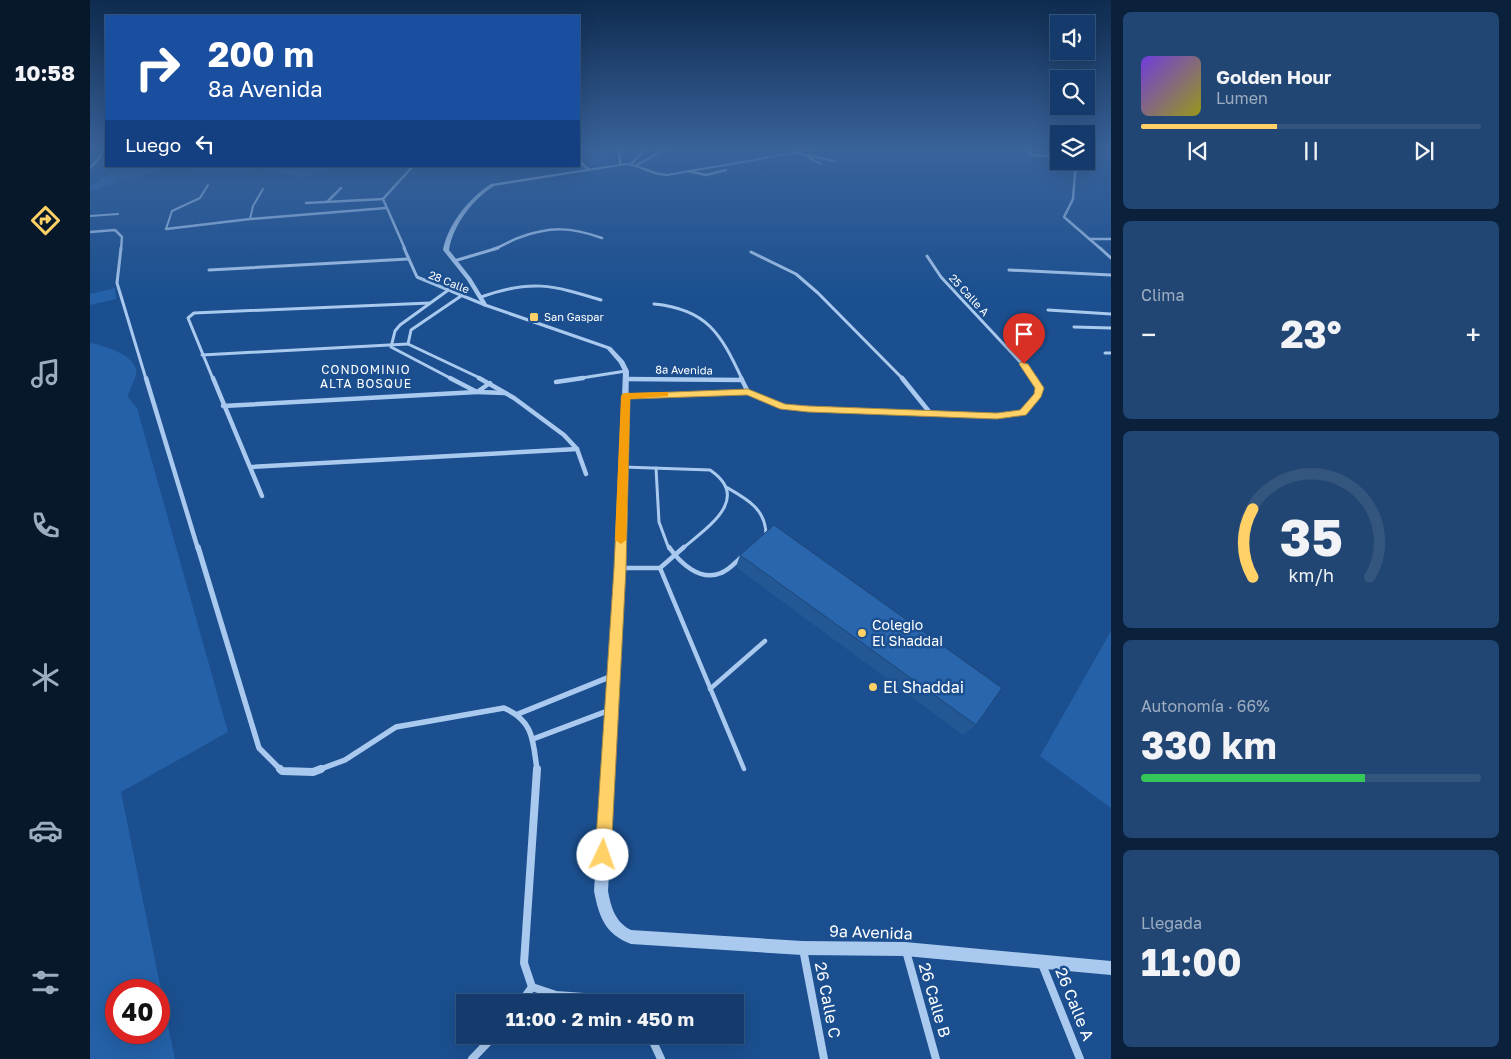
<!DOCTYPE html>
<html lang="es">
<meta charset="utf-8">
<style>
:root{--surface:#143b6b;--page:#214673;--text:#f1f3f6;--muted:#9dadc1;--line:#33557e;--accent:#ffd166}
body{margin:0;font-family:"Golos Text",sans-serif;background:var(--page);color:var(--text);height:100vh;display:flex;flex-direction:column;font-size:19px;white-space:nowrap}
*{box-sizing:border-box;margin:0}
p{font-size:16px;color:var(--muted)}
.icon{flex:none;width:28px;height:28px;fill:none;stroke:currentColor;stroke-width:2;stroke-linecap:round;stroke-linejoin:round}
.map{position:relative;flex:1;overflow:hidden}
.sheet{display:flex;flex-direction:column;gap:12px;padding:12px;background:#0b203b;width:400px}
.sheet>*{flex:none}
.guide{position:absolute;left:15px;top:15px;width:475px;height:152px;border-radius:0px;box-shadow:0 5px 20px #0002,0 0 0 1px var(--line);background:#1a4fa0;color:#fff;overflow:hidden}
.controls{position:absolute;left:960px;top:15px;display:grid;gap:10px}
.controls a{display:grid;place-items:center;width:45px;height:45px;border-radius:0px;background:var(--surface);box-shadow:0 5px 20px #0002,0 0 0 1px var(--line);font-size:25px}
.speed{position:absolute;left:15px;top:979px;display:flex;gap:10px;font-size:25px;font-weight:700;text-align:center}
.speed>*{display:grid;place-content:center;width:65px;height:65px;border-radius:50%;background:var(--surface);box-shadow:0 5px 20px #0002,0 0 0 1px var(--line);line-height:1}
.speed .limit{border:8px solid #d22;background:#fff;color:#111}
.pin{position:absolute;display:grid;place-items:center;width:42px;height:42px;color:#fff;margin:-51px -21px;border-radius:50% 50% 50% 0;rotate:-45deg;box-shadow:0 0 5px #0007}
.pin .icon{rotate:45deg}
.me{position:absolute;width:55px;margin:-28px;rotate:3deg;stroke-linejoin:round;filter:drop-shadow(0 0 4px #0008)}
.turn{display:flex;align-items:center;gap:18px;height:105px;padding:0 20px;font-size:22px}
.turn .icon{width:65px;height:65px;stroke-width:2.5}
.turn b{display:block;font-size:35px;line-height:42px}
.then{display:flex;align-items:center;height:48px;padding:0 20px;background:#0003;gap:10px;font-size:19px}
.big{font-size:38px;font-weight:700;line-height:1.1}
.sheet .card{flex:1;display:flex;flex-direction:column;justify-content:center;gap:8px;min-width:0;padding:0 18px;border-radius:8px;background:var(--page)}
.sheet .dial{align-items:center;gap:0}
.dial svg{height:130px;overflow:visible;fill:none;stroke:var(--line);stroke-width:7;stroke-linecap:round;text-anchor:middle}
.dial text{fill:var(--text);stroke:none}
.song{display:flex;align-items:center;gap:15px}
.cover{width:60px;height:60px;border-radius:8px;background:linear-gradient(135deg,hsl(260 70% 55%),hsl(60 70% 35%))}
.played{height:5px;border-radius:2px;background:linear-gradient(90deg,var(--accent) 40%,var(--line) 40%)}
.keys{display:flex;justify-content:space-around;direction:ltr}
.heat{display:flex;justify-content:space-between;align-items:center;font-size:28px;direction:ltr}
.charge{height:8px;border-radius:4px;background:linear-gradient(90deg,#34c759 66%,var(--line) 0)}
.trip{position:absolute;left:366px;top:994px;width:288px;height:50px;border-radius:0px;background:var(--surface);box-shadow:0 5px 20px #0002,0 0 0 1px var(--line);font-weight:700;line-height:50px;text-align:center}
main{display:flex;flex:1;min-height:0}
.dock{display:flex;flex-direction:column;width:90px;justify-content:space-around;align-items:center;background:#08182b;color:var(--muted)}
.dock .icon{width:35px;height:35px}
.dock .active{color:var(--accent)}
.dock b{font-size:22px;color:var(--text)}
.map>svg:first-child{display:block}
.green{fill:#2461a8;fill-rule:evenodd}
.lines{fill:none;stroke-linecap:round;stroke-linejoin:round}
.service-far2{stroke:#a9c9ee;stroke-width:2}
.service-far1{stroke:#a9c9ee;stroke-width:3}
.service{stroke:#a9c9ee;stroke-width:4.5}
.minor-far4{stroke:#a9c9ee;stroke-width:2.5}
.minor-far3{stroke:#a9c9ee;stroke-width:3}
.minor-far2{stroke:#a9c9ee;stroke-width:4.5}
.minor-far1{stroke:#a9c9ee;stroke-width:5.5}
.minor{stroke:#a9c9ee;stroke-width:8}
.tertiary{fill:#a9c9ee;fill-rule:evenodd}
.wall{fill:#245895}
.building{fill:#2a66ad;stroke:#1d4779}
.route{fill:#ffd166;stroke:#a68842}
.slow{fill:#f59e0b}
.poi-dot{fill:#ffd166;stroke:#1b4f8f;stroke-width:2}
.labels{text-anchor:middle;stroke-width:5;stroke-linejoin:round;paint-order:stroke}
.far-street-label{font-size:11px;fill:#fff;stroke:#1b4f8f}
.far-poi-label{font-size:11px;fill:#fff;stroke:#1b4f8f;text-anchor:start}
.far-neighbourhood-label{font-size:12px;letter-spacing:1px;fill:#fff;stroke:#1b4f8f}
.poi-label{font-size:14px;fill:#fff;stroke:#1b4f8f;text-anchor:start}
.near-poi-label{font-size:16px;fill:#fff;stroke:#1b4f8f;text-anchor:start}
.near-street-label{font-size:16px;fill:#fff;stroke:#1b4f8f}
</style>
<main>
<nav class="dock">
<b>10:58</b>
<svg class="icon active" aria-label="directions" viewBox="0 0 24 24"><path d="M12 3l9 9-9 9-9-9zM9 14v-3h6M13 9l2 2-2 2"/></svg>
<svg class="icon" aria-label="music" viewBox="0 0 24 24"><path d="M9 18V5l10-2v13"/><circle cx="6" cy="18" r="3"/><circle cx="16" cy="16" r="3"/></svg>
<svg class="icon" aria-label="phone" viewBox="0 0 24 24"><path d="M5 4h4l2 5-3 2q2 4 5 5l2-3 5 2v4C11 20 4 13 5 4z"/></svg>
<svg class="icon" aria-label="climate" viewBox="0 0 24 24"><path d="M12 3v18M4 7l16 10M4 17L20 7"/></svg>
<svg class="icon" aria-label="car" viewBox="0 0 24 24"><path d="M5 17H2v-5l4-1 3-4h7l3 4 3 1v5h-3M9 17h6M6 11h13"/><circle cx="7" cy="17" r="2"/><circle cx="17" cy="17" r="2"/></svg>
<svg class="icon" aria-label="filters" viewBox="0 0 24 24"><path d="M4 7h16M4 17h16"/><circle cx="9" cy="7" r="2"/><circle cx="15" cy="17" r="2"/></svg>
</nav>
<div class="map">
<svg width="1021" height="1059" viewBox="0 0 1021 1059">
<rect width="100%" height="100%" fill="#1b4f8f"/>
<g class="green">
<path d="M489,149H509L517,161L501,165L489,154Z"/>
<path d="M30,166H250L213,177L173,169L122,172L80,167L0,191V187Z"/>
<path d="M25,288L26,299L0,305V294Z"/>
<path d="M0,343C13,345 50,356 46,375C44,383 39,389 38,397L47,408L138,732L31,792L85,1059H0ZM26,990H69V1032H26Z"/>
<path d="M1021,631V808L950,756Z"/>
</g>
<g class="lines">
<g class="service-far2">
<path d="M706,153L745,161"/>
<path d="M718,157L731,164"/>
<path d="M0,216L28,214"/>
<path d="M160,219L163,206L173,189"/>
<path d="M76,229L82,211L110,198L118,185"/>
</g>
<g class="service-far1">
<path d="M533,467L620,470C663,499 616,528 592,549"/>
<path d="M566,468L569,522L579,549"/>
<path d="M636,487C657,499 676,509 676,535"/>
</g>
<g class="service">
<path d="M579,547C590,563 610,582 631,573C640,570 646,561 653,556"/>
<path d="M532,568H570L594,547"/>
<path d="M570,568L654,769"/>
<path d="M620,689L675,641"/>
</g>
<g class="minor-far4">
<path d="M529,149L530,164"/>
<path d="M935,149L941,155L961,156"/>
<path d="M955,149L969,155"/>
<path d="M996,150L998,149"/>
<path d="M489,161L498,169"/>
<path d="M978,161L983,170"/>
<path d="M986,161L983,199L974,217L1011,249"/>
<path d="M541,164L556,149"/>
<path d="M547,165L576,149"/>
<path d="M0,168L9,158L12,149"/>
<path d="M598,171L616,175L636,170"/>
<path d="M293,199L315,249"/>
<path d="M293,199L323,166"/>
<path d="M238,201L251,188"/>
<path d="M216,203L293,199"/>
<path d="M76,229L160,219L296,208"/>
<path d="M0,232L25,230L32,237L31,249"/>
<path d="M999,239H1021"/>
<path d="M403,249C412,247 419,241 428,238C460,226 481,227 512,238"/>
</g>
<g class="minor-far3">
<path d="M31,248L27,283L56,379"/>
<path d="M314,248L327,277L395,305"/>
<path d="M1010,248L1021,258"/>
<path d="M661,252L706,274L728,293L813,379"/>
<path d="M837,256L851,277L946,379"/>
<path d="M364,261L408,248"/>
<path d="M119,270L318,259"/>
<path d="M919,270L1021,275"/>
<path d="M357,291L310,325L305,331L301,347L362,379"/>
<path d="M371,296L321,330L318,344L392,379"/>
<path d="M391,297C441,279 462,285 511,300"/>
<path d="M564,304C617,309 631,334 652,379"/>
<path d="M958,310L1021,314"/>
<path d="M984,327L1021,328"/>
<path d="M1015,353H1021"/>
<path d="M112,355L318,344"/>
<path d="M123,379L98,318L104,313L340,303"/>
<path d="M485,379L536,371"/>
<path d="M536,379H543"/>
</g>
<g class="minor-far2">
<path d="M56,378L108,549"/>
<path d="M123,378L172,496"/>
<path d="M360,378L387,392L415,393"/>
<path d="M389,378L424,398L474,435L487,449L496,474"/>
<path d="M651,378L658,392"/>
<path d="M812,378L841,414"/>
<path d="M536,379L652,380"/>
<path d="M466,382L493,378"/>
<path d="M535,396L658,392L693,407L907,416C933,413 939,413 950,388L945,378"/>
<path d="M133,406L387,392L400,383"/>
<path d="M161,467L487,449"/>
</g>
<g class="minor-far1">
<path d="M108,547L169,748L191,770"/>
<path d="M428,714L522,676"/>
<path d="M443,739L520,710"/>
<path d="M228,770L255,760L306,727L414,708C444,721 443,741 447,770"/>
</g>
<g class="minor">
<path d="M190,769L192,771L223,772L231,769"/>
<path d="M447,769L434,963L442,987L466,995L522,999L528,1002"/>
<path d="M713,949L734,1059"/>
<path d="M816,951L846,1059"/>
<path d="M952,964L990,1059"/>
<path d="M431,1002L442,987"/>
<path d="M560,1035L571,1059"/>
<path d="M382,1059L405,1035"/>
</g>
<path class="tertiary" d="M722,149H733L577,176C562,176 551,167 536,165L404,186C383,199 363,225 359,250L381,278L397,304L521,347L534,361L539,371L535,568L518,891C521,907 525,922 541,930L712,941L815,942L1021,961V975L815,956L712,955L541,944C515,934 509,917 504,891L525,568L533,371L529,363L517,349L393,306L377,280L353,250C358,224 379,198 401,184L536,163C551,164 562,173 577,174Z"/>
</g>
<path class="wall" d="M650,555L886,725L873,735L646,567Z"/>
<path class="building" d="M684,525L912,688L886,725L650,555Z"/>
<linearGradient id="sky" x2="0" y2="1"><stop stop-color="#0f2b4f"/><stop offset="0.5" stop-color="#39639b"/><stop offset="1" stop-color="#39639b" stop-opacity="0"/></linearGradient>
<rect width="1021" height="298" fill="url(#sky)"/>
<path class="route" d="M931,362L938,364L954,388L951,397L936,415L907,419L718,412L690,409L657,395L540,399L536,568L521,855L519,861L513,863L507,861L505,855L524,568L532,394L658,389L695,404L718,406L907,413L930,410L944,394L945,388L929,364Z"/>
<path class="slow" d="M575,392H578V396L540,399L536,540L531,544L525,540L531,396L535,393Z"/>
<g class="poi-dot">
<rect x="439" y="312" width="10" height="10" rx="2.5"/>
<circle cx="772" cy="633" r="5"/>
<circle cx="783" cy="687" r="5"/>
</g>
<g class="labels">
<g class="far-street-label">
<text transform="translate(359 282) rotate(22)" y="4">28 Calle</text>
<text transform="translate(879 295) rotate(47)" y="4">25 Calle A</text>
<text transform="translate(594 370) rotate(1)" y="4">8a Avenida</text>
</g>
<g class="far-poi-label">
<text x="454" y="321">San Gaspar</text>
</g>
<g class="far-neighbourhood-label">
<text x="276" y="374">CONDOMINIO<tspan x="276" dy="14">ALTA BOSQUE</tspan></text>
</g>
<g class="poi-label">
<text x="782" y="630">Colegio<tspan x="782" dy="16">El Shaddai</tspan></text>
</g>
<g class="near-poi-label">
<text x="793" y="693">El Shaddai</text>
</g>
<g class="near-street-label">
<text transform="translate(781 932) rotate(2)" y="6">9a Avenida</text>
<text transform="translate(738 1000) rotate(79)" y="6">26 Calle C</text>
<text transform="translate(845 1000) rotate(74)" y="6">26 Calle B</text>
<text transform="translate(985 1004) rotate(68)" y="6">26 Calle A</text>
</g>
</g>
</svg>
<div class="controls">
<a><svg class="icon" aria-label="sound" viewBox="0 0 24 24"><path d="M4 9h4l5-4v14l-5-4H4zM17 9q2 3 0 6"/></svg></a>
<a><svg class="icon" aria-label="search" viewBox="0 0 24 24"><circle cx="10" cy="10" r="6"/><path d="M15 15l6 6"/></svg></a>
<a><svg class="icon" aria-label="layers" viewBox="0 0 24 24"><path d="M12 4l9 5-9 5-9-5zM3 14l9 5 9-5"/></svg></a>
</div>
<div class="speed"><div class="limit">40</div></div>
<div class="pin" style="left:934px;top:364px;background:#d93025"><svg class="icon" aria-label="arrive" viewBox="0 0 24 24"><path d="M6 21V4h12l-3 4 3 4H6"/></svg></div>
<svg class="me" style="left:513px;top:855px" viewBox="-20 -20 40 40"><circle r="19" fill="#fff"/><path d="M0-13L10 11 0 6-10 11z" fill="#ffd166"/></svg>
<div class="trip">11:00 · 2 min · 450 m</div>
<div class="guide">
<div class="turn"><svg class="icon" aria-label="right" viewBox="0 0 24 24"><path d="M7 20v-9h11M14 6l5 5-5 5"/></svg><div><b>200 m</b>8a Avenida</div></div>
<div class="then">Luego<svg class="icon" aria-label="left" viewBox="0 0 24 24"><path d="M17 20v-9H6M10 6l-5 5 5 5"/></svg></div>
</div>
</div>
<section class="sheet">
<div class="card">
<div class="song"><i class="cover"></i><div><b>Golden Hour</b><p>Lumen</p></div></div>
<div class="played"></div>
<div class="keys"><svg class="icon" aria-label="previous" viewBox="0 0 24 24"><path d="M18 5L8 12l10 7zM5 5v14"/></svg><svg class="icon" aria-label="pause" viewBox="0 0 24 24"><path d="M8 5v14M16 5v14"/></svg><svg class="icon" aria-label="next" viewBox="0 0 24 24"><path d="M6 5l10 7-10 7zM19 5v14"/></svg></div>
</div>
<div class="card"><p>Clima</p>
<div class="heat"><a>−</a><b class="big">23°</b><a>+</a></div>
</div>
<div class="card dial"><svg viewBox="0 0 100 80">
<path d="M14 69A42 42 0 1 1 86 69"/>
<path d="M14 69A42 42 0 0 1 14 27" stroke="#ffd166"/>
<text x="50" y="56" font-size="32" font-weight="700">35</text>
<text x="50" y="72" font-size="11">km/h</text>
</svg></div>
<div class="card"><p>Autonomía · 66%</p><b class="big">330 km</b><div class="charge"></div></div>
<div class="card"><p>Llegada</p><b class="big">11:00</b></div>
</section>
</main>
